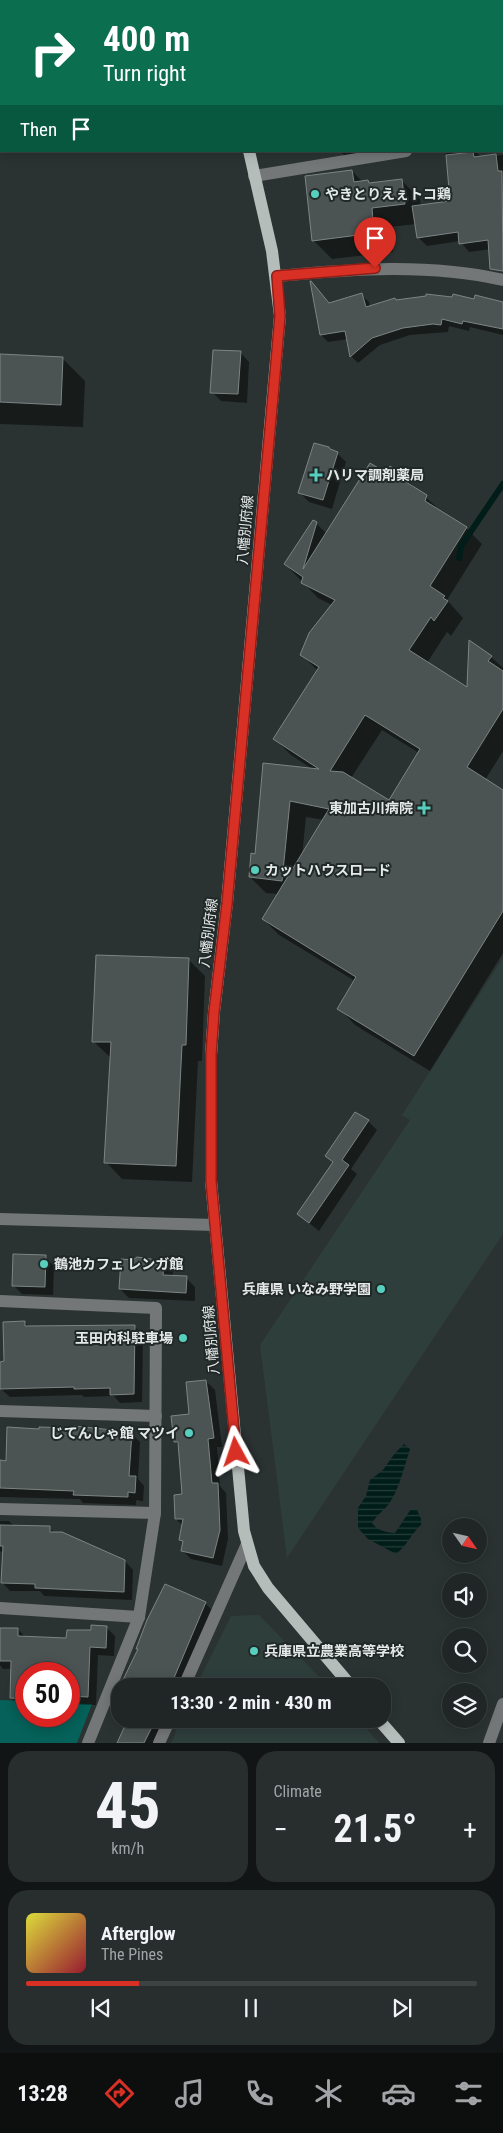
<!DOCTYPE html>
<meta charset="utf-8">
<style>
:root{--surface:#202626;--page:#282e2e;--text:#f1f3f6;--muted:#a2a5a7;--line:#3d4343;--accent:#d93025}
body{margin:0;font-family:"Roboto Condensed","Noto Sans JP",sans-serif;background:var(--page);color:var(--text);height:100vh;display:flex;flex-direction:column;font-size:19px;white-space:nowrap}
*{box-sizing:border-box;margin:0}
p{font-size:16px;color:var(--muted)}
.icon{flex:none;width:28px;height:28px;fill:none;stroke:currentColor;stroke-width:2;stroke-linecap:round;stroke-linejoin:round}
.map{position:relative;height:1743px;overflow:hidden}
.sheet{display:flex;flex-direction:column;gap:8px;padding:8px;background:#121515;flex:1}
.sheet>*{flex:none}
.hud{position:absolute;left:0px;top:0px;width:504px;height:152px;box-shadow:0 2px 12px #0003,0 0 0 1px var(--line);background:#0b6e4f;color:#fff;overflow:hidden}
.needle{width:32px;rotate:124deg}
.tools{position:absolute;left:442px;top:1518px;display:grid;gap:10px}
.tools a{display:grid;place-items:center;width:45px;height:45px;border-radius:50%;background:var(--surface);box-shadow:0 2px 12px #0003,0 0 0 1px var(--line);font-size:25px}
.speed{position:absolute;left:15px;top:1662px;display:flex;gap:10px;font-size:25px;font-weight:700;text-align:center}
.speed>*{display:grid;place-content:center;width:65px;height:65px;border-radius:50%;background:var(--surface);box-shadow:0 2px 12px #0003,0 0 0 1px var(--line);line-height:1}
.speed .limit{border:8px solid #d22;background:#fff;color:#111}
.pin{position:absolute;display:grid;place-items:center;width:42px;height:42px;color:#fff;margin:-51px -21px;border-radius:50% 50% 50% 0;rotate:-45deg;box-shadow:0 0 5px #0007}
.pin .icon{rotate:45deg}
.me{position:absolute;width:55px;margin:-28px;rotate:355deg;stroke-linejoin:round;filter:drop-shadow(0 0 4px #0008)}
.turn{display:flex;align-items:center;gap:18px;height:105px;padding:0 20px;font-size:22px}
.turn .icon{width:65px;height:65px;stroke-width:2.5}
.turn b{display:block;font-size:35px;line-height:42px}
.then{display:flex;align-items:center;height:48px;padding:0 20px;background:#0003;gap:10px;font-size:19px}
.big{font-size:38px;font-weight:700;line-height:1.1}
.sheet .tile{flex:1;display:flex;flex-direction:column;justify-content:center;gap:8px;min-width:0;padding:0 18px;border-radius:20px;background:var(--page)}
.sheet .dial{align-items:center;gap:0}
.dial b{font-size:65px;line-height:1}
.song{display:flex;align-items:center;gap:15px}
.cover{width:60px;height:60px;border-radius:8px;background:linear-gradient(135deg,hsl(60 70% 55%),hsl(350 70% 35%))}
.played{height:5px;border-radius:2px;background:linear-gradient(90deg,var(--accent) 25%,var(--line) 25%)}
.keys{display:flex;justify-content:space-around;direction:ltr}
.heat{display:flex;justify-content:space-between;align-items:center;font-size:28px;direction:ltr}
.sheet .tiles{flex:1;display:grid;gap:8px;grid-template-columns:1fr 1fr}
.tile:last-child{grid-column:span 2}
.trip{position:absolute;left:111px;top:1678px;width:280px;height:50px;border-radius:20px;background:var(--surface);box-shadow:0 2px 12px #0003,0 0 0 1px var(--line);font-weight:700;line-height:50px;text-align:center}
.dock{display:flex;height:80px;justify-content:space-around;align-items:center;background:#0d0f0f;color:var(--muted)}
.dock .icon{width:35px;height:35px}
.dock .active{color:var(--accent)}
.dock b{font-size:22px;color:var(--text)}
.map>svg:first-child{display:block}
.built{fill:#2e3e3b}
.park{fill:#056159}
.water{fill:url(#water-rules)}
.shadow{fill:#0007;fill-rule:evenodd}
.lines{fill:none;stroke-linecap:round;stroke-linejoin:round}
.stream{stroke:#001d19;stroke-width:6}
.building{fill:#4c5453;stroke:#7c8584;fill-rule:evenodd}
.minor{stroke:#737777;stroke-width:12}
.major{stroke:#b5bdbb;stroke-width:12}
.highway{stroke:#ced9d7;stroke-width:15}
.route-casing{stroke:#8d1f18;stroke-width:12}
.route{stroke:#d93025;stroke-width:9}
.poi-dot{fill:#58cebf;stroke:#212928;stroke-width:2}
.labels{text-anchor:middle;stroke-width:4;stroke-linejoin:round;paint-order:stroke}
.poi-label{font-size:14px;font-weight:bold;fill:#e5eae9;stroke:#212928;text-anchor:start}
.street-label{font-size:14px;fill:#e5eae9;stroke:#212928}
</style>
<div class="map">
<svg width="503" height="1743" viewBox="0 0 503 1743">
<defs>
<pattern id="water-rules" width="6" height="5" patternUnits="userSpaceOnUse" patternTransform="scale(1.25)"><rect width="6" height="5" fill="#001d19"/><path d="M0 2.5h6" fill="none" stroke="#253e3a"/></pattern>
</defs>
<rect width="100%" height="100%" fill="#2b3332"/>
<g class="built">
<path d="M503,958V1234L287,1558L260,1345L410,1120L402,1115Z"/>
<path d="M259,1615L328,1686H196L231,1616Z"/>
<path d="M181,1719H358L379,1743H171Z"/>
</g>
<path class="park" d="M0,1700L26,1701V1716H69V1703L92,1704L77,1743H0Z"/>
<path class="water" d="M404,1444L410,1449C405,1465 398,1493 388,1505C383,1511 377,1515 372,1523C378,1531 385,1532 395,1533L411,1509L417,1510L421,1519V1525C410,1535 407,1546 396,1554L368,1539L358,1528V1508L366,1496L370,1480L383,1470L395,1453Z"/>
<g class="shadow">
<path d="M0,0H23L16,1Z"/>
<path d="M502,60H503L502,125Z"/>
<path d="M340,151H376L345,156Z"/>
<path d="M446,151H475L481,157L503,155V256L499,257L492,249L469,252L460,241L427,246L418,237L416,224L390,227L393,252L332,259L313,240L352,171L363,182L368,181L370,184L401,180L420,199L421,206L452,202Z"/>
<path d="M311,283L330,304L361,295L369,302L370,307L397,301L475,300L498,302V301L503,302V335L470,327L469,331L449,326L448,332L410,335L380,345L358,363L351,356L348,339L328,342L321,335Z"/>
<path d="M240,352L249,362L247,403L221,401L212,392Z"/>
<path d="M0,356L62,358L85,381L83,427L0,424Z"/>
<path d="M332,452L337,453L346,462L332,509L309,502L300,493Z"/>
<path d="M385,474L407,480L443,513L466,528L482,544L447,600L463,618L451,636L447,632L427,663L468,689L470,642L491,657L503,668V751L485,780L503,791V953L430,1071L355,1025L339,1008L355,981L279,935L263,919L278,894L266,893L250,877L256,855L264,764L314,770L291,755L275,739L318,671L301,654L332,605L318,598L285,564L316,523L327,534ZM382,730L419,753L389,802L351,778ZM306,817L324,820L302,856Z"/>
<path d="M189,960L205,976L202,1061H198L192,1182L122,1179L106,1162L111,1058L93,1041Z"/>
<path d="M368,1121L377,1130L351,1169L357,1174L319,1231L298,1214L334,1164L326,1156Z"/>
<path d="M45,1257L54,1266L53,1295L22,1294L13,1285Z"/>
<path d="M145,1259L164,1263L173,1272L172,1277L186,1278L195,1287V1301L129,1298L120,1289L122,1260Z"/>
<path d="M25,1322L30,1328L134,1326L143,1335L142,1402L120,1403L114,1396L84,1397L82,1395L10,1397L1,1389Z"/>
<path d="M206,1381L215,1390L222,1447H217L220,1486L226,1493L228,1539L222,1566L191,1559L182,1550L184,1543L180,1539L183,1526L176,1519L183,1496L180,1446L175,1442L191,1415Z"/>
<path d="M40,1428H88L131,1433L140,1442L138,1479L144,1486L143,1501L136,1500V1505L83,1503L80,1499L0,1497V1462H7Z"/>
<path d="M0,1521H9L15,1527L49,1528L55,1533L125,1561L133,1570L132,1600L44,1596L40,1591H10L2,1582L4,1553L0,1551Z"/>
<path d="M205,1603L214,1612L182,1686H123L139,1650L137,1649Z"/>
<path d="M106,1627L115,1636L114,1656L98,1655L96,1705L69,1704V1674H26V1707L20,1706L11,1698L12,1669H3L0,1665V1629H18L26,1638L68,1639Z"/>
<path d="M120,1692V1713L113,1707Z"/>
<path d="M130,1719H162L161,1721L165,1726L157,1743H119Z"/>
</g>
<g class="lines">
<path class="stream" d="M459,558L461,546L503,484"/>
</g>
<g class="building">
<path d="M473,152L474,157L496,154L498,171H502L503,271L490,269L488,240L459,244L458,232L417,238L412,206L450,201L446,155Z"/>
<path d="M352,170L354,182L368,180L369,183L402,179L405,204L372,208L374,233L312,241L305,176Z"/>
<path d="M310,281H311L329,303L362,293L366,307L395,298L396,300L426,296V294L452,297L453,294L474,299L475,295L503,302V329L463,321L462,324L442,319L441,325L433,324L403,328L372,338L350,357L345,331L320,335Z"/>
<path d="M213,350L241,351L238,394L210,393Z"/>
<path d="M0,354L63,357L61,405L0,402Z"/>
<path d="M314,443L329,447L330,449L338,452L323,500L298,493Z"/>
<path d="M370,463L385,472L390,466L408,479L406,482L427,495L425,501L467,527L430,586L445,596L443,598L448,601L434,621L431,617L409,650L467,687L469,640L492,656L488,661L503,671V709L467,767L503,790V911L414,1056L337,1009L356,977L262,919L329,809L290,801L282,881L249,877L251,853L255,854L263,763L319,769L273,739L319,667L300,655L309,633L335,600L301,583L303,577L284,564L313,520L317,522L303,569ZM365,715L420,749L389,800L343,772L330,771Z"/>
<path d="M96,955L189,958L186,1045H182L176,1166L104,1163L111,1042H92Z"/>
<path d="M355,1112L369,1120L342,1160L349,1165L309,1223L297,1214L333,1162L325,1156Z"/>
<path d="M13,1254L46,1255L45,1287L12,1286Z"/>
<path d="M137,1257L164,1261L163,1275L187,1276L186,1293L119,1289L121,1259L133,1260Z"/>
<path d="M25,1321V1326L135,1325L134,1394L110,1395V1388L74,1389V1387L0,1389V1362L4,1361L3,1322Z"/>
<path d="M206,1380L214,1438L208,1439L212,1483H218L220,1530L213,1558L181,1551L183,1541L179,1540L183,1519H175L174,1495L182,1494L178,1442H174L171,1416L189,1414L186,1382Z"/>
<path d="M74,1426L132,1432L129,1476H136L135,1493L128,1492V1497L73,1495L74,1491L0,1488V1460L6,1461L7,1427L39,1429V1427L74,1428Z"/>
<path d="M0,1525L50,1526V1532H62L125,1560L124,1592L35,1588V1584L1,1583L3,1546H0Z"/>
<path d="M165,1584L206,1602L171,1685L163,1681L160,1686H120L138,1649H136L147,1620Z"/>
<path d="M91,1625L107,1626L106,1648L90,1647L88,1697L69,1696V1674H26V1699L10,1698L11,1661H0V1628H18V1636L66,1638L67,1630H91Z"/>
<path d="M128,1719H156L144,1743H117Z"/>
</g>
<g class="lines">
<g class="minor">
<path d="M88,1L96,0"/>
<path d="M0,14H1"/>
<path d="M502,24H503"/>
<path d="M0,100H1"/>
<path d="M502,137H503"/>
<path d="M254,176L406,151"/>
<path d="M277,276C353,269 428,263 503,280"/>
<path d="M0,1219L215,1225"/>
<path d="M0,1301L156,1308L155,1513L139,1617L88,1743"/>
<path d="M0,1411L156,1416"/>
<path d="M0,1509L155,1513"/>
<path d="M0,1608L139,1617"/>
<path d="M184,1686L247,1544"/>
<path d="M159,1743L170,1719"/>
<path d="M489,1743L503,1704"/>
</g>
<g class="major">
<path d="M218,0V1"/>
<path d="M249,151L272,251L280,316L227,903L214,1012L211,1055V1181L244,1531L254,1566L268,1588L351,1686"/>
<path d="M378,1719L399,1743"/>
</g>
<g class="highway">
<path d="M249,1L257,0"/>
<path d="M447,1L455,0"/>
<path d="M0,38H1"/>
<path d="M0,68H1"/>
</g>
</g>
<g class="lines">
<g class="route-casing">
<path id="route" d="M236,1452L211,1181V1055L214,1012L227,904L275,374L280,316L277,276L375,268"/>
</g>
<use href="#route" class="route"/>
</g>
<g class="poi-dot">
<circle cx="315" cy="194" r="5"/>
<path d="M313.5 467.5h5v5h5v5h-5v5h-5v-5h-5v-5h5z"/>
<path d="M421.5 800.5h5v5h5v5h-5v5h-5v-5h-5v-5h5z"/>
<circle cx="255" cy="870" r="5"/>
<circle cx="44" cy="1264" r="5"/>
<circle cx="381" cy="1289" r="5"/>
<circle cx="183" cy="1338" r="5"/>
<circle cx="189" cy="1433" r="5"/>
<circle cx="254" cy="1651" r="5"/>
</g>
<g class="labels">
<g class="poi-label">
<text x="325" y="199">やきとりえぇトコ鶏</text>
<text x="326" y="480">ハリマ調剤薬局</text>
<text x="413" y="813" text-anchor="end">東加古川病院</text>
<text x="265" y="875">カットハウスロード</text>
<text x="54" y="1269">鶴池カフェ レンガ館</text>
<text x="371" y="1294" text-anchor="end">兵庫県 いなみ野学園</text>
<text x="173" y="1343" text-anchor="end">玉田内科駐車場</text>
<text x="179" y="1438" text-anchor="end">じてんしゃ館 マツイ</text>
<text x="264" y="1656">兵庫県立農業高等学校</text>
</g>
<g class="street-label">
<text transform="translate(245 530) rotate(-85)" y="5">八幡別府線</text>
<text transform="translate(208 933) rotate(-83)" y="5">八幡別府線</text>
<text transform="translate(211 1340) rotate(-95)" y="5">八幡別府線</text>
</g>
</g>
</svg>
<div class="tools">
<a><svg class="needle" viewBox="-14 -14 28 28"><path d="M0-13l5 13h-10z" fill="#e53935"/><path d="M0 13l5-13h-10z" fill="#a2a5a7"/></svg></a>
<a><svg class="icon" aria-label="sound" viewBox="0 0 24 24"><path d="M4 9h4l5-4v14l-5-4H4zM17 9q2 3 0 6"/></svg></a>
<a><svg class="icon" aria-label="search" viewBox="0 0 24 24"><circle cx="10" cy="10" r="6"/><path d="M15 15l6 6"/></svg></a>
<a><svg class="icon" aria-label="layers" viewBox="0 0 24 24"><path d="M12 4l9 5-9 5-9-5zM3 14l9 5 9-5"/></svg></a>
</div>
<div class="speed"><div class="limit">50</div></div>
<div class="pin" style="left:375px;top:268px;background:#d93025"><svg class="icon" aria-label="arrive" viewBox="0 0 24 24"><path d="M6 21V4h12l-3 4 3 4H6"/></svg></div>
<svg class="me" style="left:236px;top:1452px" viewBox="-20 -20 40 40"><path d="M0-17L14 15 0 8-14 15z" fill="#d93025" stroke="#fff" stroke-width="4"/></svg>
<div class="trip">13:30 · 2 min · 430 m</div>
<div class="hud">
<div class="turn"><svg class="icon" aria-label="right" viewBox="0 0 24 24"><path d="M7 20v-9h11M14 6l5 5-5 5"/></svg><div><b>400 m</b>Turn right</div></div>
<div class="then">Then<svg class="icon" aria-label="arrive" viewBox="0 0 24 24"><path d="M6 21V4h12l-3 4 3 4H6"/></svg></div>
</div>
</div>
<section class="sheet">
<div class="tiles">
<div class="tile dial"><b>45</b><p>km/h</p></div>
<div class="tile"><p>Climate</p>
<div class="heat"><a>−</a><b class="big">21.5°</b><a>+</a></div>
</div>
<div class="tile">
<div class="song"><i class="cover"></i><div><b>Afterglow</b><p>The Pines</p></div></div>
<div class="played"></div>
<div class="keys"><svg class="icon" aria-label="previous" viewBox="0 0 24 24"><path d="M18 5L8 12l10 7zM5 5v14"/></svg><svg class="icon" aria-label="pause" viewBox="0 0 24 24"><path d="M8 5v14M16 5v14"/></svg><svg class="icon" aria-label="next" viewBox="0 0 24 24"><path d="M6 5l10 7-10 7zM19 5v14"/></svg></div>
</div>
</div>
</section>
<nav class="dock">
<b>13:28</b>
<svg class="icon active" aria-label="directions" viewBox="0 0 24 24"><path d="M12 3l9 9-9 9-9-9zM9 14v-3h6M13 9l2 2-2 2"/></svg>
<svg class="icon" aria-label="music" viewBox="0 0 24 24"><path d="M9 18V5l10-2v13"/><circle cx="6" cy="18" r="3"/><circle cx="16" cy="16" r="3"/></svg>
<svg class="icon" aria-label="phone" viewBox="0 0 24 24"><path d="M5 4h4l2 5-3 2q2 4 5 5l2-3 5 2v4C11 20 4 13 5 4z"/></svg>
<svg class="icon" aria-label="climate" viewBox="0 0 24 24"><path d="M12 3v18M4 7l16 10M4 17L20 7"/></svg>
<svg class="icon" aria-label="car" viewBox="0 0 24 24"><path d="M5 17H2v-5l4-1 3-4h7l3 4 3 1v5h-3M9 17h6M6 11h13"/><circle cx="7" cy="17" r="2"/><circle cx="17" cy="17" r="2"/></svg>
<svg class="icon" aria-label="filters" viewBox="0 0 24 24"><path d="M4 7h16M4 17h16"/><circle cx="9" cy="7" r="2"/><circle cx="15" cy="17" r="2"/></svg>
</nav>
